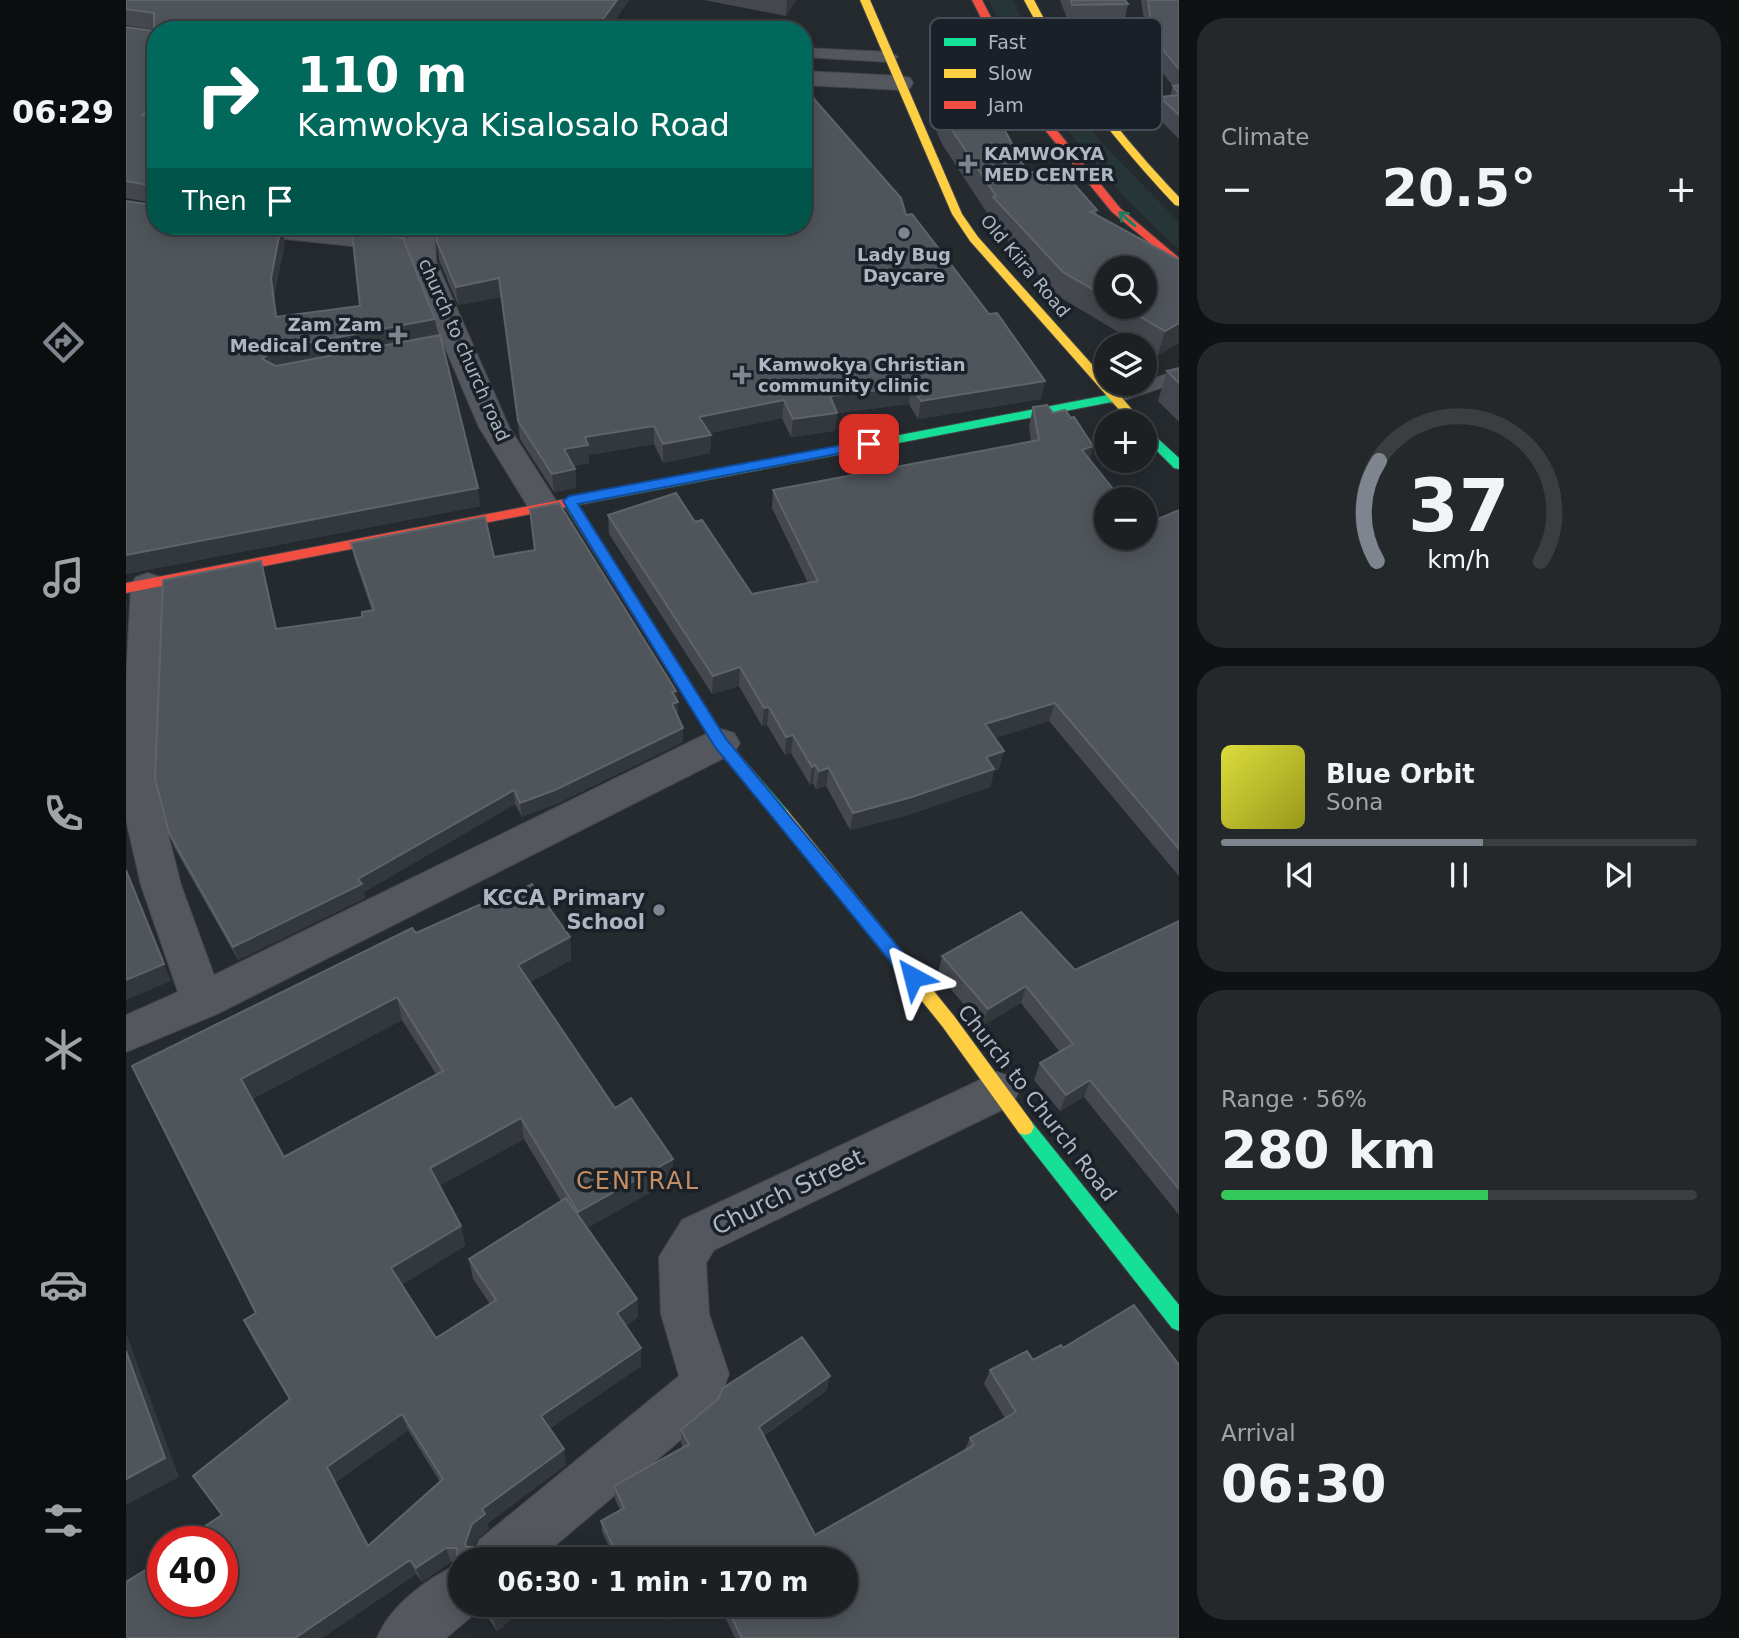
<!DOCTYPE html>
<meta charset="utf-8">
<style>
:root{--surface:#1c2023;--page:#25282b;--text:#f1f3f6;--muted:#a0a3a6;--line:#3a3e41;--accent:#7e858e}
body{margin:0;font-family:"DejaVu Sans",sans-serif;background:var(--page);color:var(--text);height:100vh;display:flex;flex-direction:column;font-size:26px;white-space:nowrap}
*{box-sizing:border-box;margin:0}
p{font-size:23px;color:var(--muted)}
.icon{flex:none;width:38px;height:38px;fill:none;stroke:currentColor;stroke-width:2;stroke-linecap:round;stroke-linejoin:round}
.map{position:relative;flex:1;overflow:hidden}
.side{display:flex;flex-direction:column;gap:18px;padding:18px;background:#0f1213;width:560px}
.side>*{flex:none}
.hud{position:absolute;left:21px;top:21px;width:665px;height:214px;border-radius:28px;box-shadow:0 4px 18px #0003,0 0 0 2px var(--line);background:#00695c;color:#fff;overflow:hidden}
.controls{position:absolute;left:968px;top:256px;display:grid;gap:14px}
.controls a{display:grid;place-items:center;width:63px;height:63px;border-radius:50%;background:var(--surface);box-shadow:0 4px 18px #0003,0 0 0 2px var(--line);font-size:35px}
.speed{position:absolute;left:21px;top:1526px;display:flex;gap:14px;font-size:35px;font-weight:700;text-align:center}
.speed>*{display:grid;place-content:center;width:91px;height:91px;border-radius:50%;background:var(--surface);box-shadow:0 4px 18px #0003,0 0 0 2px var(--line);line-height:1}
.speed .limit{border:10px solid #d22;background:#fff;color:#111}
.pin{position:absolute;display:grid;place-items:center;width:60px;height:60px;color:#fff;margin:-30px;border-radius:14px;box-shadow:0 4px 10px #0006}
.me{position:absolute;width:77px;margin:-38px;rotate:322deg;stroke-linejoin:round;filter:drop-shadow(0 0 5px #0008)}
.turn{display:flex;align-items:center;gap:24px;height:147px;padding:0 35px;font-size:32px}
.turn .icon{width:91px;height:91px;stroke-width:2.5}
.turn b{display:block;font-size:49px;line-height:60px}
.then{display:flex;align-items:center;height:66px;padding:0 35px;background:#0003;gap:14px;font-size:26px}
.big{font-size:52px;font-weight:600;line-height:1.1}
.side .widget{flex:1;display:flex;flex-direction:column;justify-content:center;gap:10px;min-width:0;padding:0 24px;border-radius:28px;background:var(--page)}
.side .dial{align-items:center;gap:0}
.dial svg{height:182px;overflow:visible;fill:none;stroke:var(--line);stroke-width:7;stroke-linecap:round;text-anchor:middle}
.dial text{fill:var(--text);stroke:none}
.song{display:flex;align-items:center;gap:21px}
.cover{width:84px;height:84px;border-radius:10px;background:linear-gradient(135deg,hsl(60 70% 55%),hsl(60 70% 35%))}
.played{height:7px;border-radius:4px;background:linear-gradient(90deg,var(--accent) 55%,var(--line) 55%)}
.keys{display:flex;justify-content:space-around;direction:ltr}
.heat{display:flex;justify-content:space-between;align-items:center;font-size:38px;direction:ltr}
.charge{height:10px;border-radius:5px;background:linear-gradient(90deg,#34c759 56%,var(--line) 0)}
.trip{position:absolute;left:322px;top:1547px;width:410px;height:70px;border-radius:35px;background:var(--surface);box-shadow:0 4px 18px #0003,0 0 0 2px var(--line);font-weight:600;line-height:70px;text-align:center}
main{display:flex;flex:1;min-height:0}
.tab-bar{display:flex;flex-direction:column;width:126px;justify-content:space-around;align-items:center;background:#0b0d0e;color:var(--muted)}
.tab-bar .icon{width:49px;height:49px}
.tab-bar .current{color:var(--accent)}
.tab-bar b{font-size:32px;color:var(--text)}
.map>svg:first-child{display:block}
.green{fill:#263535}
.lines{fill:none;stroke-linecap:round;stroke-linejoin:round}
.lane-casing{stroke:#42464a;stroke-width:2}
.street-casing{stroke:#42464a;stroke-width:2}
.fast-casing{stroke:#42464a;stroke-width:2}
.slow-casing{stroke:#42464a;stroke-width:2}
.jam-casing{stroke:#42464a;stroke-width:2}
.lane{fill:#54585e;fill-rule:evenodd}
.street{fill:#54585e;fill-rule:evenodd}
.fast{fill:#16e098;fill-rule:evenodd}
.slow{fill:#ffcf43;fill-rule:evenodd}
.jam{fill:#f24e42;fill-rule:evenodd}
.wall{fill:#45494f;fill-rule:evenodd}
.shaded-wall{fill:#33383d}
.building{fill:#50555b;stroke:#5f646b;stroke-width:2;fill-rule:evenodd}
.oneway{stroke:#188060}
.route{fill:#1a73e8;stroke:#114b97;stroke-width:2}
.poi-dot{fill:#7e858e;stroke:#1a2028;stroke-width:2.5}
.labels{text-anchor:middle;stroke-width:7;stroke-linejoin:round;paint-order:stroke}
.far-poi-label{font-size:18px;font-weight:bold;fill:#aeb6c1;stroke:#1a2028;text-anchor:start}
.far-street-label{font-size:18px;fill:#aeb6c1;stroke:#1a2028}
.poi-label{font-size:21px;font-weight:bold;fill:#aeb6c1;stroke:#1a2028;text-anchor:end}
.street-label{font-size:21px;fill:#aeb6c1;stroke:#1a2028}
.quarter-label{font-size:24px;letter-spacing:2px;fill:#c78d63;stroke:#1a2028}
.near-street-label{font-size:24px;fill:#aeb6c1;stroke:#1a2028}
.key{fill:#1a2028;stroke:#464d56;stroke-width:2}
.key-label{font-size:19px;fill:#aeb6c1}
</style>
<main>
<nav class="tab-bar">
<b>06:29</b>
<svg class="icon current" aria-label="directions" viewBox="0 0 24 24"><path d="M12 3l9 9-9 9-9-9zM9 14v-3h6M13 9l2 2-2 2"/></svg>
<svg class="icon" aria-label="music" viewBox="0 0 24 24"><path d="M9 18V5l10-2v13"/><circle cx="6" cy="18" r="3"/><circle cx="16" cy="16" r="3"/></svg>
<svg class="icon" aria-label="phone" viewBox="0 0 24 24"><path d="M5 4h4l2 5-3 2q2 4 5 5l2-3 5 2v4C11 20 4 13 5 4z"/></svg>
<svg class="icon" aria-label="climate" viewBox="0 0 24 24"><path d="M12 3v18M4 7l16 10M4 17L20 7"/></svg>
<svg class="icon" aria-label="car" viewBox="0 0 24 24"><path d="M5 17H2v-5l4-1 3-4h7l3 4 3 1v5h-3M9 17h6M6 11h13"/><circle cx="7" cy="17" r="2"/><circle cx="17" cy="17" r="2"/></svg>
<svg class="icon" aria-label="filters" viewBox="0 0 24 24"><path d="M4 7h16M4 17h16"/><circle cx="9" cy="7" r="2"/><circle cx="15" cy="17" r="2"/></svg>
</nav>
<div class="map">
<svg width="1053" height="1638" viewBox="0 0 1053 1638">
<rect width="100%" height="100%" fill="#252a2f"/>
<g class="green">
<path d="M863,0H887L914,55L886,51Z"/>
<path d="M901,62L919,66L974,141L1053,222V249C993,197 944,137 898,73L897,65Z"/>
</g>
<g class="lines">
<g class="lane-casing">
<g id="lane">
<path d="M525,23L547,27L549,30H520V24Z"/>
<path d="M677,48L764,52L772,57L764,62L677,57Z"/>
<path d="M1053,370V382L987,404L977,398L980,394Z"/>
</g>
</g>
<g class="street-casing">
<g id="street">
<path d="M677,71L775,76L784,78L787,83L784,88L775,90L677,85Z"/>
<path d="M99,226H181L282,238L283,226H309L310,261L383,427L434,507L429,515L418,518L407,515L353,427L282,261V252L112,234L102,232Z"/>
<path d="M22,573L34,577L39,585L32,794L55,885L88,975L582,733L595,729L608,733L614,743L608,753L91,1014L0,1052V1015L52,992L15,885L0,820V680L5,585L10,577Z"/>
<path d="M871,1072L886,1077L893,1091L886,1105L588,1250L580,1263L583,1314L603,1374L589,1411L413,1559H346L353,1540L553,1376L535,1314L533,1257L556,1220Z"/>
<path d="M334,1564V1605H355L353,1610L320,1638H251C264,1606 302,1577 334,1564Z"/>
</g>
</g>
<g class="fast-casing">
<g id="fast">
<path d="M987,394L991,395V401L456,504L449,500L456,496Z"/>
<path d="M1018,426L1053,458V469L1048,468L1018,438Z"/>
<path d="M443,497L448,498L600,739L661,810L663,814L661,818H649L590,747L436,501Z"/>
<path d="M899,1119L905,1121L1053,1305V1331L1046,1328L893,1133L890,1127L893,1121Z"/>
</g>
</g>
<g class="slow-casing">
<g id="slow">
<path d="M734,0H744L836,214L852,237L980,380V383H983L1017,422H1004L844,241L826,214Z"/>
<path d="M898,0H908C946,74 996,137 1053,197V206L1049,205C990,142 938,77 898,0Z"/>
<path d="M655,808L661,810L828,1016L905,1121L908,1127L905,1133L899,1135L893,1133L816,1026L649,818L647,814L649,810Z"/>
</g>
</g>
<g class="jam-casing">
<g id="jam">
<path d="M846,0H856L911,106L994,208L1053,258V267L986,212L902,109Z"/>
<path d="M456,496L463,500L461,503L0,593V583Z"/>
</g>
</g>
<use href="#lane" class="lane"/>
<use href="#street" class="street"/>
<use href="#fast" class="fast"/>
<use href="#slow" class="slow"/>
<use href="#jam" class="jam"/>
</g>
<g class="wall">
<path d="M0,0H503L482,30H30V226H156L159,242L148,296L151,317L309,319L311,335L354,506L0,574V201L27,205V203L0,198V27L28,31V30L0,25Z"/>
<path d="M578,0H670L660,16Z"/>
<path d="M934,0H999L1002,4L998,23L943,24Z"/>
<path d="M1015,0H1053V139L1030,116L1034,97L1044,96L1047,86L1023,56Z"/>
<path d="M677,76L688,99L780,215L915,399L792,419L783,404L711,413L709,431L665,437L656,418L584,433L585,435L584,453L537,463L528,444L463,455V463L447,466L449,469L450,488L428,492L394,439L375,297L332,305L313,260L311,242L677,226Z"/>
<path d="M812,89L902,173L971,210L970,215L1053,260V343L1032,355L1018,347V345H1014L932,296L863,220V216L816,144L806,121L809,98H811ZM980,268L1018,306H980Z"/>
<path d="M226,226H282L280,234L227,228Z"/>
<path d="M1053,368V422L1032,401L1041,371Z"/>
<path d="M907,407L927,413L967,446L964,459L1018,537L1053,510V876L923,721L869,738L878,751L873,769L868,771L864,787L782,815L724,830L700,786L690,789L687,783L684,785L665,753L659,755L641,725L636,726L613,686L586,694L483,534L482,515L569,522L626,594L682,583L646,508L647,490L905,441L903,426Z"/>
<path d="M404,509L550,691L552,717L557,728V742L430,804L396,817L389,804L238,892L239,898L112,960L48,847L43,833L151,629L236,617L246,611L228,558L225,543L368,557L408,550Z"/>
<path d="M367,905L444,937L445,960L404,982L489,1108L547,1159L546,1180L461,1228L511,1299L512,1317L500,1326L515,1348V1366L424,1428L440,1465L361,1524L363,1529L351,1539L348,1547L334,1559V1572L332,1562H325L296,1582L290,1574L196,1638H0L26,1566L96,1515L67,1476L163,1399L127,1339L118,1320L130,1313L6,1066L290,933ZM276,1020L310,1074L158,1157L126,1099ZM398,1139L435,1201L343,1259L347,1279L364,1304L310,1338L275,1285L339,1246L335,1226L313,1186ZM282,1430L314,1482L242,1546L209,1483Z"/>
<path d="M1053,921V1215L958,1097L934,1111L908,1080L914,1063L934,1052L895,1003L856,1026L812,974L816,956L949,970Z"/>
<path d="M864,1370L1053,1638H609L593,1605H719V1559H489L476,1532L475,1521L494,1510L489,1499L488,1486L557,1448L555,1443V1430L701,1390L638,1436L689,1535L838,1451L844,1438L879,1418L858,1384Z"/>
<path d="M355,1605H403L371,1631L356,1609Z"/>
<path d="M536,1605H571L543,1620Z"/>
</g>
<g class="shaded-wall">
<path d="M491,0H503L482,30H469Z"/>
<path d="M661,0H670L660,16Z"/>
<path d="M30,103V124L16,115Z"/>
<path d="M155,226L159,242L148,296L154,336L145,278Z"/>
<path d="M279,226H282L280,234Z"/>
<path d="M373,278L375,297L332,305L330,287Z"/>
<path d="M309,319L312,337L153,367L136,359L149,349Z"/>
<path d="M1053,323V343L1032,355L1039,331Z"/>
<path d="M919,381L915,399L792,419L795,401Z"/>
<path d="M785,386L783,404L711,413L709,431L665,437L667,419L704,396Z"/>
<path d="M658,400L656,418L573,435V417Z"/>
<path d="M528,426V444L463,455V463L439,467L438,449L459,437Z"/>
<path d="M585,435L584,453L537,463V444Z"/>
<path d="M967,446L962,465L956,450Z"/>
<path d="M449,469L450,488L428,492L426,474Z"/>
<path d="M352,488L354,506L0,574V555Z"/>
<path d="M0,598L1,602L0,658Z"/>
<path d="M614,667L613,686L586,694L587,676Z"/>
<path d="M550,691V703L552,702V717L546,719V692Z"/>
<path d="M929,703L923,721L855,743L859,724Z"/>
<path d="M643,707L641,725L636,726L638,708Z"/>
<path d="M557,728V742L430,804L396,817L394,803Z"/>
<path d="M667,735L665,753L659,755L660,737Z"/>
<path d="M878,751L873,769L868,771L864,787L782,815L724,830L727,813L860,757Z"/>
<path d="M689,765L687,783L684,785L686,767Z"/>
<path d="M703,768L700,786L690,789L693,771Z"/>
<path d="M388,790L389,804L238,892L239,898L112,960L107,947L232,879Z"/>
<path d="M0,870L45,981L0,1000Z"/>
<path d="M444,937L445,960L394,987L392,965Z"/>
<path d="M900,986L895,1003L856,1026L862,1009Z"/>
<path d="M271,997L276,1020L123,1100L115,1079Z"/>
<path d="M964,1080L958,1097L934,1111L940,1095Z"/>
<path d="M395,1118L398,1139L308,1189L304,1168Z"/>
<path d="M547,1159L546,1180L454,1232L452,1212Z"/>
<path d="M335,1226L339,1246L271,1288L265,1268Z"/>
<path d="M511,1299L512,1317L492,1331L491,1313Z"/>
<path d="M0,1333L53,1477L0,1505Z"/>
<path d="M515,1348V1366L418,1433L415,1416Z"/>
<path d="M704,1376L701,1390L631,1440L633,1427Z"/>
<path d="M276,1414L282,1430L209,1483L201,1467Z"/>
<path d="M438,1449L440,1465L361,1524L363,1529L351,1539L344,1558L339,1544L346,1524L356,1509Z"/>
<path d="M320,1548L325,1562L296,1582L290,1568Z"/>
<path d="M284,1560L290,1574L196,1638H169Z"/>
<path d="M384,1605H403L371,1631L367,1618Z"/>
<path d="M553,1605H571L543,1620L544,1610Z"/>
</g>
<g class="building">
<path d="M0,0H491L469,30H123L111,28L109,30H30V103L16,115L30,116V226H155L145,278L150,317L234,306L226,232L277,238L309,319L149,349L136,359L150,366L314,335L352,488L0,555V201L27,205V186L0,181V27L28,31V13L0,9Z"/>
<path d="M945,0H999L1002,4L946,5Z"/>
<path d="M1022,0H1053V69L1027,38Z"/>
<path d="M677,76H681L688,99L775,198L780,215L786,214L863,314L871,313L919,381L795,401L785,386L704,396L711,413L667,419L658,400L573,417L585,435L537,444L528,426L459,437L462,445L438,449L449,469L426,474L392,421L373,278L330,287L311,242L310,226H677V184L682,183L677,168Z"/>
<path d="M854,85L902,173L934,168L971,210L965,212L1053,260V323L1039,331L996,306H1018V268H980V297L937,272L867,197L870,196L820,121L809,98L818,99L812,89Z"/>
<path d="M1053,85V94L1047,86Z"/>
<path d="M1053,95V115L1034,97Z"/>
<path d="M1053,368V383L1041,371Z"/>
<path d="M921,405L927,413L939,410L945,418L948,417L967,446L956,450L995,499H980V537H1018V525L1053,510V849L929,703L859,724L878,751L860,757L868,769L786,797L727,813L703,768L693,771L689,765L686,767L667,735L660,737L643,707L638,708L614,667L587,676L482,515L550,493L569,522L576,520L626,594L692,581L647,490L913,440L907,407Z"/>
<path d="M433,503L550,691L546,692L552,702L546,704L557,728L429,790L394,803L388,790L232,879L236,884L107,947L43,833L29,779L37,580L135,561L150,629L236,617V612L248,610L225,543L359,517L368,557L409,550L404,509Z"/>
<path d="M0,870L38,964L0,980Z"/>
<path d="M406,884L444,937L392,965L489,1108L505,1098L547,1159L452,1212L395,1118L304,1168L335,1226L265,1268L310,1338L370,1300L343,1259L440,1198L511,1299L491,1313L515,1348L415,1416L438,1449L356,1509L359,1514L346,1524L339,1544L341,1547H381L389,1559H334V1569L332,1565L331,1548H320L290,1568L284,1560L169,1638H0V1582L26,1566L24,1562L37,1554V1601H96V1542H55L96,1515L67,1476L164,1399L118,1320L130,1313L6,1066L286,928L290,933L364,900L367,905ZM271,997L317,1071L158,1157L115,1079ZM276,1414L317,1479L242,1546L201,1467Z"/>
<path d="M895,912L949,970L1053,921V1189L964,1080L940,1095L914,1063L947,1044L900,986L862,1009L816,956Z"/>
<path d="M1008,1305L1053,1365V1638H616L599,1605H719V1559H493L475,1521L498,1508L488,1486L563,1444L555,1430L592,1399L597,1388L676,1337L704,1376L633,1427L689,1535L848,1445L844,1438L890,1412L864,1370L901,1351L907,1360L935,1345L937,1348Z"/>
<path d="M0,1351L39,1458L0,1479Z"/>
<path d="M358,1605H384L367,1618Z"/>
<path d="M541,1605H553L544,1610Z"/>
</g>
<defs><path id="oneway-shaft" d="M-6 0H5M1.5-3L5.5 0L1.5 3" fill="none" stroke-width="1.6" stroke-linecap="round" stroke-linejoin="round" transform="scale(1.75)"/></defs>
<use class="oneway" href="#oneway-shaft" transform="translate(1001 219) rotate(-139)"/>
<path class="route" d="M743,440L747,441V447L452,504L600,739L793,972L796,977L787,985L781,982L589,747L437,501L443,496Z"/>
<g class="poi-dot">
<path d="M838.5 153.5h7v7h7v7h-7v7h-7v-7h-7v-7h7z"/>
<circle cx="778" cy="233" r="7"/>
<path d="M268.5 324.5h7v7h7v7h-7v7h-7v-7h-7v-7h7z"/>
<path d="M612.5 364.5h7v7h7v7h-7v7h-7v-7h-7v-7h7z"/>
<circle cx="533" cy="910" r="7"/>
</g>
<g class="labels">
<g class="far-poi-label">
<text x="858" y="160">KAMWOKYA<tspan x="858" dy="21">MED CENTER</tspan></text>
<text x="778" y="261" text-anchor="middle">Lady Bug<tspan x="778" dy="21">Daycare</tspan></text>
<text x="256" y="331" text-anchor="end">Zam Zam<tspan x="256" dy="21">Medical Centre</tspan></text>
<text x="632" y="371">Kamwokya Christian<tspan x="632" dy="21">community clinic</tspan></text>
</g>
<g class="far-street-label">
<text transform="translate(899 266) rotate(50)" y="6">Old Kiira Road</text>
<text transform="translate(338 350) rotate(66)" y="6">church to church road</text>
</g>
<g class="poi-label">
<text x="519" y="905">KCCA Primary<tspan x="519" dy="24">School</tspan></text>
</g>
<g class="street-label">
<text transform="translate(911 1103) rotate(52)" y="7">Church to Church Road</text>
</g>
<g class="quarter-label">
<text x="512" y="1189">CENTRAL</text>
</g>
<g class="near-street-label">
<text transform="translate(662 1192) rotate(-26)" y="8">Church Street</text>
</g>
</g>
<rect x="804" y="18" width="232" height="112" rx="10" class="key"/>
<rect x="818" y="38" width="32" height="8" fill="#16e098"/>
<rect x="818" y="69" width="32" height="9" fill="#ffcf43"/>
<rect x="818" y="101" width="32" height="8" fill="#f24e42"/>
<g class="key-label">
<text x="862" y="49">Fast</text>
<text x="862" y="80">Slow</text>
<text x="862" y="112">Jam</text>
</g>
</svg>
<div class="controls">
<a><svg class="icon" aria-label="search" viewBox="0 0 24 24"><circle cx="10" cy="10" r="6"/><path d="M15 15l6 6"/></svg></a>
<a><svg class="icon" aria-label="layers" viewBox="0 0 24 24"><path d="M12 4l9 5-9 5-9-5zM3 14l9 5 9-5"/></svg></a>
<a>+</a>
<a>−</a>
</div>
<div class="speed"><div class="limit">40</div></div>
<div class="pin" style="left:743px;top:444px;background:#d93025"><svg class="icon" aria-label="arrive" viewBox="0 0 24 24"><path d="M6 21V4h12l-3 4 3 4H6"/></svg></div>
<svg class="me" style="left:787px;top:977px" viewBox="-20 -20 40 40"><path d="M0-17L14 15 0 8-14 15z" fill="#1a73e8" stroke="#fff" stroke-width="4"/></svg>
<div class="trip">06:30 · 1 min · 170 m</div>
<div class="hud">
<div class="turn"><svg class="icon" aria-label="right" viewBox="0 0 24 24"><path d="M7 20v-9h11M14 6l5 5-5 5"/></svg><div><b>110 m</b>Kamwokya Kisalosalo Road</div></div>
<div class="then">Then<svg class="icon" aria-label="arrive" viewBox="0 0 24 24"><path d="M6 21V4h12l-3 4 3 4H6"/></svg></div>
</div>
</div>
<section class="side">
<div class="widget"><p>Climate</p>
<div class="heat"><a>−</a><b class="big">20.5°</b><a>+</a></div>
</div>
<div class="widget dial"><svg viewBox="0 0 100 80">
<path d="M14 69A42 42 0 1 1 86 69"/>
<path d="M14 69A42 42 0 0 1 15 25" stroke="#7e858e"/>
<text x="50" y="56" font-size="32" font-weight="700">37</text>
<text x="50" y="72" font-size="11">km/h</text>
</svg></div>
<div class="widget">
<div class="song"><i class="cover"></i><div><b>Blue Orbit</b><p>Sona</p></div></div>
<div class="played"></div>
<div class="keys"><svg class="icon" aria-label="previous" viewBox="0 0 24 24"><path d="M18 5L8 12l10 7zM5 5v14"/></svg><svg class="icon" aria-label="pause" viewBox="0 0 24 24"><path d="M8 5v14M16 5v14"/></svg><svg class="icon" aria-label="next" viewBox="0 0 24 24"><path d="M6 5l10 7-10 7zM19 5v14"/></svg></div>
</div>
<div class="widget"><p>Range · 56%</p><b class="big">280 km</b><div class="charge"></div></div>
<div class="widget"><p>Arrival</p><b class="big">06:30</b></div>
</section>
</main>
